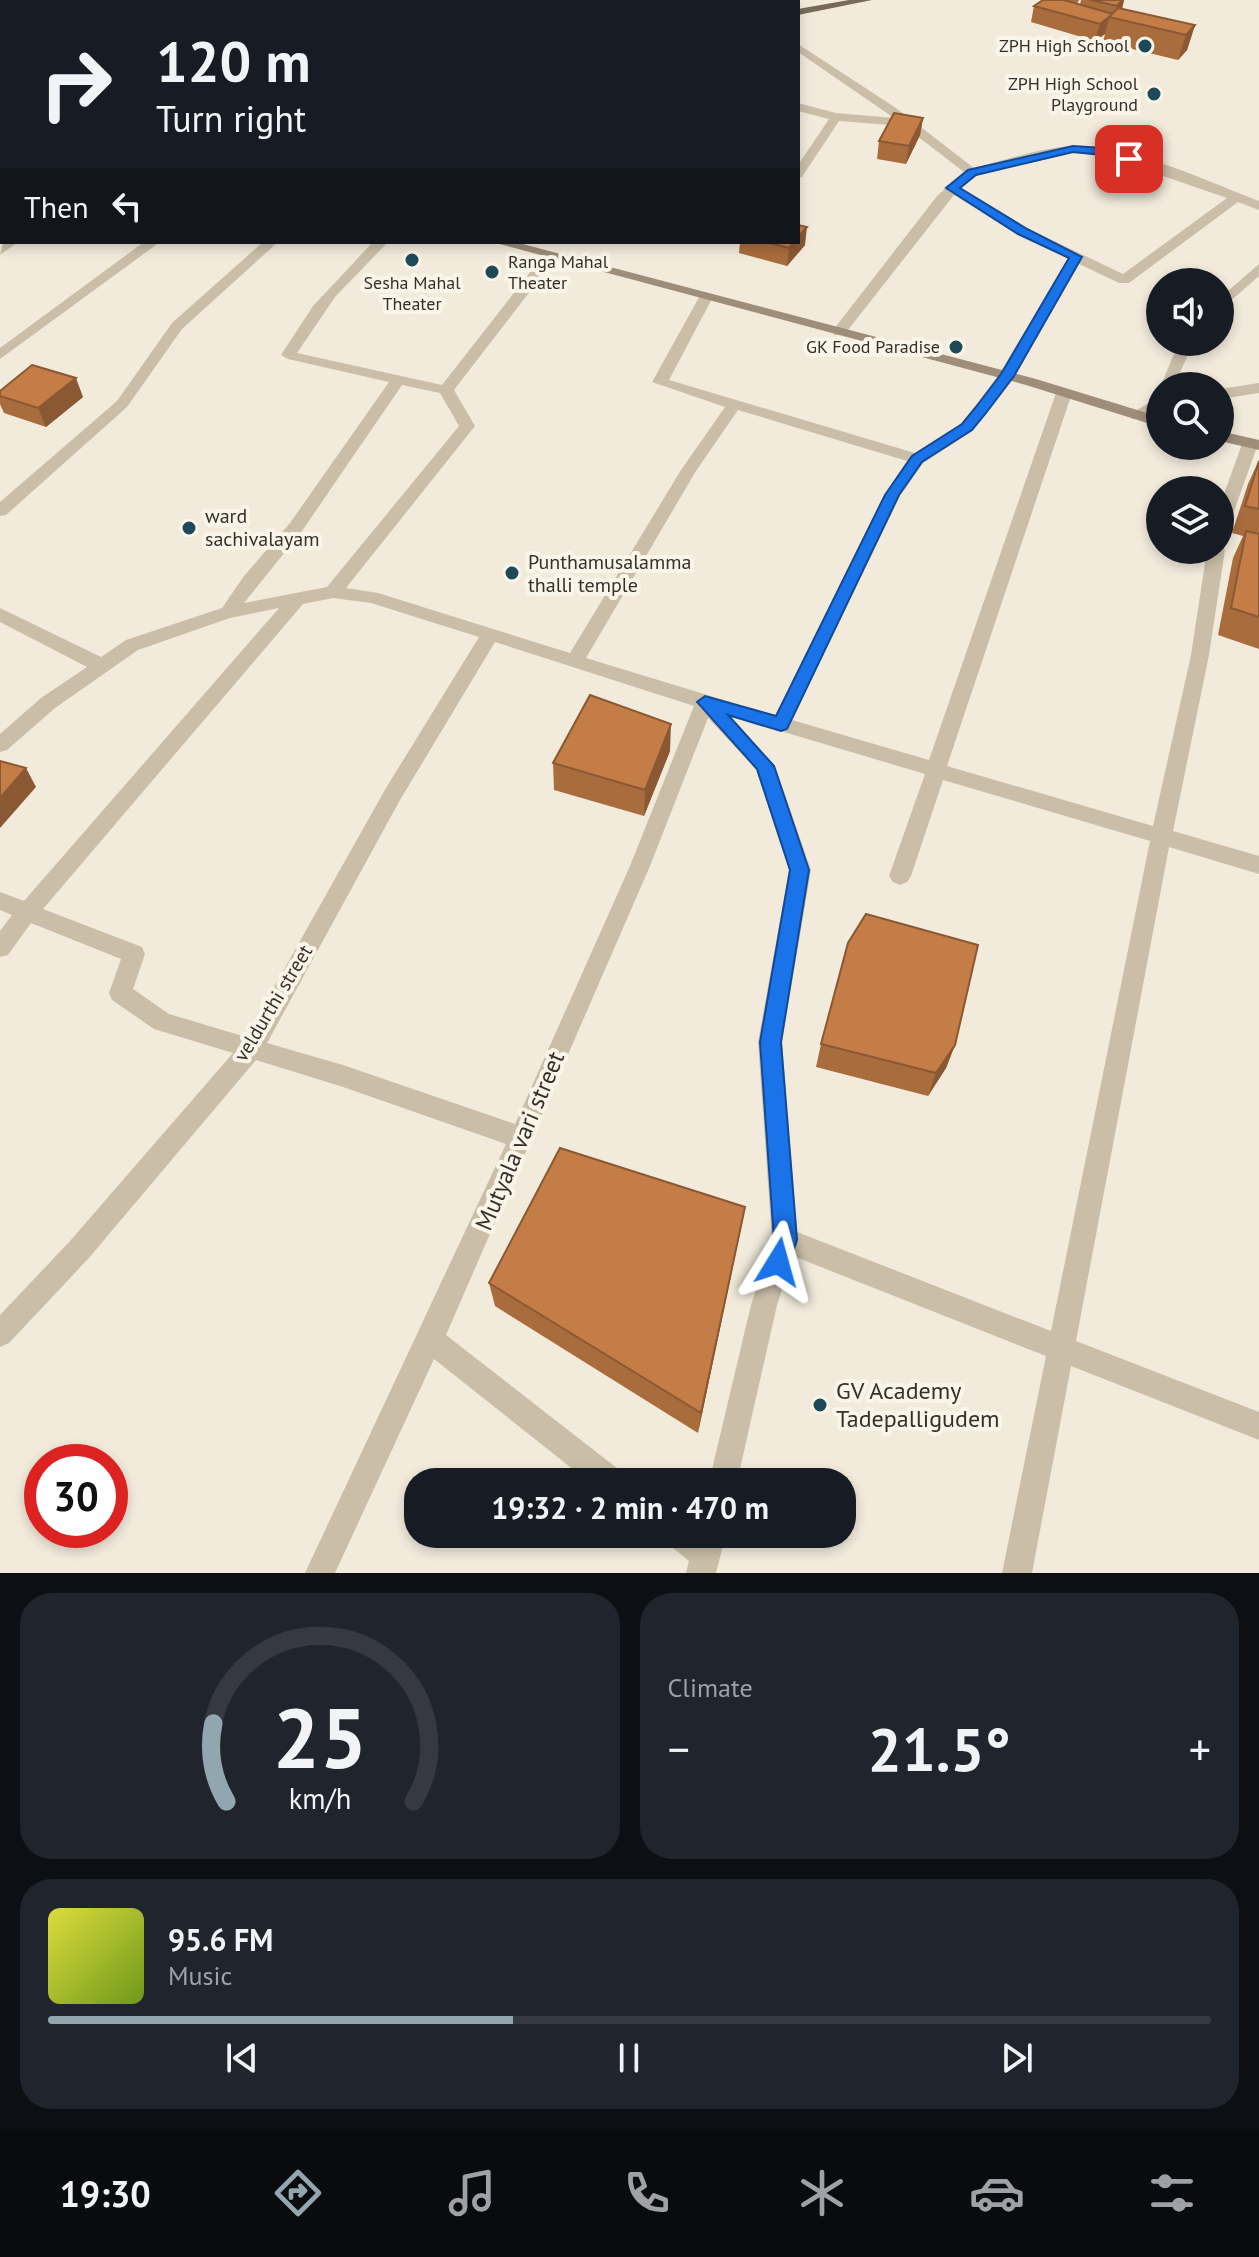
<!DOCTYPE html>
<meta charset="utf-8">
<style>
:root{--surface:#171b24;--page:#20242c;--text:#f1f3f6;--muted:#9ea1a6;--line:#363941;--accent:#92a6af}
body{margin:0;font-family:"PT Sans",sans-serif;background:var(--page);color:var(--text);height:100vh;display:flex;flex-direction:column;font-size:30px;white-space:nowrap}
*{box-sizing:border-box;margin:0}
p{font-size:26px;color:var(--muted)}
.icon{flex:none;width:44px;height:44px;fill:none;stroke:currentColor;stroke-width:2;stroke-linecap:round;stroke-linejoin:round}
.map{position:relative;height:1573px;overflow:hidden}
.details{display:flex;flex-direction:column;gap:20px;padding:20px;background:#0d0f14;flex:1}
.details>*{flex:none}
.banner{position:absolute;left:0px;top:0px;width:800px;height:244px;box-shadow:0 4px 12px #0003;background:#171b24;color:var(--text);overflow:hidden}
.buttons{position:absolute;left:1146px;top:268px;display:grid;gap:16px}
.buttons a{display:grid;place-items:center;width:88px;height:88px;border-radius:50%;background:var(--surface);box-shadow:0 4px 12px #0003;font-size:40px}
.speed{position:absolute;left:24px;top:1444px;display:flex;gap:16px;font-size:40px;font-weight:700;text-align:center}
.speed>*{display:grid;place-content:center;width:104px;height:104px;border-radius:50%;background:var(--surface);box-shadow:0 4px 12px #0003;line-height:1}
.speed .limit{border:12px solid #d22;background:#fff;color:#111}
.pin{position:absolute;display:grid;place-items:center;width:68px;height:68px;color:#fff;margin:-34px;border-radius:16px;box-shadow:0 4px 12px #0006}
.me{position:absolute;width:88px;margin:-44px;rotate:8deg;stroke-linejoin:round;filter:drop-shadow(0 0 6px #0008)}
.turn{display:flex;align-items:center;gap:28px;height:168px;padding:0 24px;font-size:36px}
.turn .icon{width:104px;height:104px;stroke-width:2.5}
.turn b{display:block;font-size:56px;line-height:68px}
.then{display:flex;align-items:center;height:76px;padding:0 24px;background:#0003;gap:16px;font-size:30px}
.big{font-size:60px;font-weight:600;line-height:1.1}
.details .widget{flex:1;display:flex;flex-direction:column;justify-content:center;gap:12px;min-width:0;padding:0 28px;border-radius:32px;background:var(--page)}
.details .dial{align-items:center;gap:0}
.dial svg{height:208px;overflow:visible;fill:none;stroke:var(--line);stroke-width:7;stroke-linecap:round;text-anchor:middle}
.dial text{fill:var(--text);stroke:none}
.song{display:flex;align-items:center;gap:24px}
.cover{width:96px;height:96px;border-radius:12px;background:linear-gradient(135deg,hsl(60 70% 55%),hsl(80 70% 35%))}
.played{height:8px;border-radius:4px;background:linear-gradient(90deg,var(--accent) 40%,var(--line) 40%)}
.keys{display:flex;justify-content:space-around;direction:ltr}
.heat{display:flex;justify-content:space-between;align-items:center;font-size:44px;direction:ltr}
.details .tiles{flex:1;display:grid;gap:20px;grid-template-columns:1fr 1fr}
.widget:last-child{grid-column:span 2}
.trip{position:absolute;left:404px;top:1468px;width:452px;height:80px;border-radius:32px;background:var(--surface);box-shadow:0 4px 12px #0003;font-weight:600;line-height:80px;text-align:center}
.dock{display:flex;height:128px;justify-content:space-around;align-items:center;background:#090b0e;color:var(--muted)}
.dock .icon{width:56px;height:56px}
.dock .active{color:var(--accent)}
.dock b{font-size:36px;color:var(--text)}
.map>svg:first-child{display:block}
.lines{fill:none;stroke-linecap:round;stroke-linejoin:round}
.street{fill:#cabea8;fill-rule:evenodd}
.secondary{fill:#9d8d79;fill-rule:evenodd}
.primary{fill:#786959;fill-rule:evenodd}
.wall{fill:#a96c3d}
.shaded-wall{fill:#8a5832}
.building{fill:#c57d47;stroke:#8a5832;stroke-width:2}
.route{fill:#1a73e8;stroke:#114b97;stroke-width:2}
.poi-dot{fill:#1e4958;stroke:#f9f5e8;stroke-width:3}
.labels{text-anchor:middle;stroke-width:8;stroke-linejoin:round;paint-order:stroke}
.far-poi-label{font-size:18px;fill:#372f28;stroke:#f9f5e8;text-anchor:end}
.poi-label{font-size:20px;fill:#372f28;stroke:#f9f5e8;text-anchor:start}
.street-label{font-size:20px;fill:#372f28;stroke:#f9f5e8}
.near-street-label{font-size:24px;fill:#372f28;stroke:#f9f5e8}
.near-poi-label{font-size:24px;fill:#372f28;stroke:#f9f5e8;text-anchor:start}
</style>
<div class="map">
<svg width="1259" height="1573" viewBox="0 0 1259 1573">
<rect width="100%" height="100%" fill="#f2ebdc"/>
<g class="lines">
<g class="street">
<path d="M273,0H293L294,2H274Z"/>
<path d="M798,44L896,108L974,168C1003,161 1049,145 1077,146C1133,146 1207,181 1259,201V210L1238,202L1129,283H1119L1079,264L1012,379L973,430L923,463L900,496L792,720L929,760L1056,393L1059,390H1069L1072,393L947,766L1153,826L1191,655L1207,550H1220L1222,546L1225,550L1209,655L1173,831L1259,856V874L1169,847L1076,1341L1259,1412V1440L1071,1366L1032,1573H1002L1046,1356L793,1256L777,1305L737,1482H709L751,1305L772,1240L758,1042L789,870L756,769L708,718L650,866L446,1335L622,1472L626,1482H589L434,1359L335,1573H305L506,1144L343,1087L256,1060L88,1259L9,1343L0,1347V1315L70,1241L233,1053L154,1029L112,1000L109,993L121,959L31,923L8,955L0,957V931L12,915L0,910V892L24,901L279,608L230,618L138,650L55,708L7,750L0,752V734L41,698L87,667L0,622V608L101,657L126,640L222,608L244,576L290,523L389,382L288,359L281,355L313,306L373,242H388L335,297L297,353L442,385L546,252L558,255L454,390L475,426L346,588L378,593L570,653L681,470L725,407L652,382L702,292L714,295L669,380L915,453L961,424L1000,374L1068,258L1017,234L954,195L844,335H834V329L937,196L964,172L904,126L839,121L802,177L798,178V165L829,119L798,111V103L836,113L894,118L798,52ZM1073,153L1102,155L1227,198L1123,274L1027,228L961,188L976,175ZM402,385L440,393L459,426L327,587L244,603L302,531ZM738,410L907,461L884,495L776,716L586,658L696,471ZM333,598L371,603L479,637L386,788L246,1037L169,1014L133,989L145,954L142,947L43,909L303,604ZM495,642L694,706L630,866L515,1124L343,1065L267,1043L400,800ZM730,716L925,774L889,876L893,882L900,885L907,882L911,876L943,780L1150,841L1051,1331L797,1232L782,1042L811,870L775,766Z"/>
<path d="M3,242H18L0,255Z"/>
<path d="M144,242H160L0,359V348Z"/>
<path d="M263,242H278L182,329L127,407L6,515L0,516V502L117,401L172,323Z"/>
<path d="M1259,264V276L1220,310V298Z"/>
<path d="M1183,342H1198L1187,357L1174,386L1160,388L1173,356Z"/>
<path d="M1259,383V393L1220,399V389Z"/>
<path d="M1160,396V408L1142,419H1132V413Z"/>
<path d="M1250,439L1258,444L1228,528L1220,534V505L1242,444Z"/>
<path d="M663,1534H726L716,1573H686L689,1561L668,1544Z"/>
</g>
<g class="secondary">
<path d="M492,242H515L1036,379L1160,417V427L1026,385Z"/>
<path d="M1220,431L1259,440V450L1220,441Z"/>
</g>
<g class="primary">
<path d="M849,0H872L798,15V9Z"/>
<path d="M2,160V168L0,169V161Z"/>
</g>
</g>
<g class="wall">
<path d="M0,0H131L132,2H2V12L0,11Z"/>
<path d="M136,0H183L180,2H137Z"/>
<path d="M359,0H417L414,2H359Z"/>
<rect x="518" y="0" width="78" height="2"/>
<rect x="602" y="0" width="110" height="2"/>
<path d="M1043,0H1079L1077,4L1080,5L1081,0H1124L1122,9L1195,25L1187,50L1178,60L1103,42L1105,34L1095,41L1031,22L1034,6Z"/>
<path d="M0,17L2,18V49H0Z"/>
<path d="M923,118L920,135L906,164L877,159L879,141Z"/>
<path d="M740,242H798L805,245L787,266L739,253Z"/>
<path d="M0,391L83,397L46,427L4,413L0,404Z"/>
<path d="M1259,460V649L1218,635L1233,558L1243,536L1232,533L1248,484Z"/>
<path d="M670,751L644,816L554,790L553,763Z"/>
<path d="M821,1044L955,1045L946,1068L928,1096L816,1067Z"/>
<path d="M745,1207L698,1433L495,1306L489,1283Z"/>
</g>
<g class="shaded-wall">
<path d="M57,0H87L84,2H58Z"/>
<path d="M119,0H131L132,2H116Z"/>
<path d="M160,0H183L180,2H161Z"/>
<path d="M225,0H257V1L255,2H225Z"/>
<path d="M398,0H417L414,2H398Z"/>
<rect x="684" y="0" width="28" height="2"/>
<path d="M1122,0H1124L1121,13L1114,18L1117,6Z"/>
<path d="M1109,17L1105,34L1095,41L1100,24Z"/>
<path d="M1195,25L1187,50L1178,60L1186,35Z"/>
<path d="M0,117H2V135L0,136Z"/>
<path d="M923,118L920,135L906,164L909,146Z"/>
<path d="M807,227L805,245L787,266L789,248L794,242H798V237Z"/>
<path d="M76,378L83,397L46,427L38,408Z"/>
<path d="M671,724L670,751L644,816L645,790Z"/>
<path d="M26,768L36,787L0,828V798Z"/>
<path d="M955,1045L946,1068L928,1096L936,1073Z"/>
<path d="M745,1207L740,1233L698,1433L701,1413Z"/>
</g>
<g class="building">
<path d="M13,0H35L41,2H8Z"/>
<path d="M86,0H119L116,2H82Z"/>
<path d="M186,0H213L217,1L215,2H183Z"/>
<path d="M299,0H323L322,2H298Z"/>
<rect x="518" y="0" width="18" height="2"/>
<path d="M570,0H590L589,2Z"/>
<path d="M657,0H673L676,2H659Z"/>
<path d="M1043,0H1064L1113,14L1100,24L1034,6Z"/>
<path d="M1091,0H1122L1117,6Z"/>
<path d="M1118,8L1195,25L1186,35L1109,17Z"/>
<path d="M0,17L2,18V34H0Z"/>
<path d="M2,82V117H0V83Z"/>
<path d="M894,113L923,118L909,146L879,141Z"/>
<path d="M798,225L807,227L798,237Z"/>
<path d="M766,242H794L789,248Z"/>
<path d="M32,365L76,378L38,408L0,396V391Z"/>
<path d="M1259,461V509L1245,506Z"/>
<path d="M1246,531L1259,534V617L1231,608Z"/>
<path d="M590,695L671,724L645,790L553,763Z"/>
<path d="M0,761L26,768L0,798Z"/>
<path d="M866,914L978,945L955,1045L936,1073L821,1044L848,943Z"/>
<path d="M560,1148L745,1207L701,1413L489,1283Z"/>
</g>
<path class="route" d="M1073,146L1103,148L1134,159L1129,163L1102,155L1073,152L976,175L960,188L1027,229L1082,257L1014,376L986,413L972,430L922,462L899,495L787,729L781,731L728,715L774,766L809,870L781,1042L797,1240L787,1270L778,1273L770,1270L767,1262L774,1240L760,1042L790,870L757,769L697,702L705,696L776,716L885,495L912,456L962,424L976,407L1001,374L1069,258L1018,234L946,188L968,170Z"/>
<g class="poi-dot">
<circle cx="1145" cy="46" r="8"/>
<circle cx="1154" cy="94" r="8"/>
<circle cx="412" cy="260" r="8"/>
<circle cx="492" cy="272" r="8"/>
<circle cx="956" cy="347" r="8"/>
<circle cx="189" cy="528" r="8"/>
<circle cx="512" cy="573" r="8"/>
<circle cx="820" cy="1405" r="8"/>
</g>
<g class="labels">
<g class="far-poi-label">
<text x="1129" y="52">ZPH High School</text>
<text x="1138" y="90">ZPH High School<tspan x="1138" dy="21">Playground</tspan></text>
<text x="508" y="268" text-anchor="start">Ranga Mahal<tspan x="508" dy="21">Theater</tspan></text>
<text x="412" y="289" text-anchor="middle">Sesha Mahal<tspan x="412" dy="21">Theater</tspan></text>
<text x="940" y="353">GK Food Paradise</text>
</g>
<g class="poi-label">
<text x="205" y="523">ward<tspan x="205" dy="23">sachivalayam</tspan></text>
<text x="528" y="569">Punthamusalamma<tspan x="528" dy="23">thalli temple</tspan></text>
</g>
<g class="street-label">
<text transform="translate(273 1003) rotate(-59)" y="7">veldurthi street</text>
</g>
<g class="near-street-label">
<text transform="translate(520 1141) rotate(-67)" y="8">Mutyala vari street</text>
</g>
<g class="near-poi-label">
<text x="836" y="1399">GV Academy<tspan x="836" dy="28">Tadepalligudem</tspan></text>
</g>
</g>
</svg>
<div class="buttons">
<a><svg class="icon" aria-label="sound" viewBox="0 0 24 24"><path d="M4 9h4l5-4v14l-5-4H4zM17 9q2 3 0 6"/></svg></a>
<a><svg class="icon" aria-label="search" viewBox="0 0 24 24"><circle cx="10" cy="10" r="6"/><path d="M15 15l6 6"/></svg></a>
<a><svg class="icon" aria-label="layers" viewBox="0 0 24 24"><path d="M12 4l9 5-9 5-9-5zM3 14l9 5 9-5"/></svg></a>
</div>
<div class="speed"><div class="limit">30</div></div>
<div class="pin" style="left:1129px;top:159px;background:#d93025"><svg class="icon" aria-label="arrive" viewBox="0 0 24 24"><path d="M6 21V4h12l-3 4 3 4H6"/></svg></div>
<svg class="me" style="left:778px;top:1262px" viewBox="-20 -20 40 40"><path d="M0-17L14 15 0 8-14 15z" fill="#1a73e8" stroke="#fff" stroke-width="4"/></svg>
<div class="trip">19:32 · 2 min · 470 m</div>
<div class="banner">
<div class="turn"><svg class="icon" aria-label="right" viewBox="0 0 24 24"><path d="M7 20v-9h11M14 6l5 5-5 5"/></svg><div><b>120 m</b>Turn right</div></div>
<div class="then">Then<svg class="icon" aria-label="left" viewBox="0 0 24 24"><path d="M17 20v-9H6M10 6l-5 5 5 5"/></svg></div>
</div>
</div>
<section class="details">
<div class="tiles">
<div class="widget dial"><svg viewBox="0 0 100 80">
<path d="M14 69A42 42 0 1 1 86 69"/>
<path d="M14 69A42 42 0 0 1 9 39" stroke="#92a6af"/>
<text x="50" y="56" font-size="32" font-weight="700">25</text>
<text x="50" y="72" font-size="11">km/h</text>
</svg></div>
<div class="widget"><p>Climate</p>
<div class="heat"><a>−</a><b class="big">21.5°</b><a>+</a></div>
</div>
<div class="widget">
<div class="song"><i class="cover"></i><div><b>95.6 FM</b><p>Music</p></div></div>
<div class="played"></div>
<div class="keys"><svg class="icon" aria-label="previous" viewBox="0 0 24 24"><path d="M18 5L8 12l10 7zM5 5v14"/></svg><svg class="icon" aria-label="pause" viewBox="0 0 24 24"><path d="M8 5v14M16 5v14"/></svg><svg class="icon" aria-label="next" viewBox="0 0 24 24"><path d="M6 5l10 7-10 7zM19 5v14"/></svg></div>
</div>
</div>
</section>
<nav class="dock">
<b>19:30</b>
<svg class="icon active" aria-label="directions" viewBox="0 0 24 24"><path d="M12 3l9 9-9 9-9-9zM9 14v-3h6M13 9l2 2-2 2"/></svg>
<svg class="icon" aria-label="music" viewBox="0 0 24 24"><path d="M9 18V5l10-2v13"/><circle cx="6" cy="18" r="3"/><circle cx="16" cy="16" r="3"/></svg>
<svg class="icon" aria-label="phone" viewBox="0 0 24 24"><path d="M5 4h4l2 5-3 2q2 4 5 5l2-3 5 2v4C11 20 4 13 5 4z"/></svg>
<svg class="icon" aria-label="climate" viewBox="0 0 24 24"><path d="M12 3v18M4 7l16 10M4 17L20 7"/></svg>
<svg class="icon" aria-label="car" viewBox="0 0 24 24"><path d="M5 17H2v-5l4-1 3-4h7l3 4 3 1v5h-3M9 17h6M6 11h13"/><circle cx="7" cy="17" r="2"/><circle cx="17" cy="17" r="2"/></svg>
<svg class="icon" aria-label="filters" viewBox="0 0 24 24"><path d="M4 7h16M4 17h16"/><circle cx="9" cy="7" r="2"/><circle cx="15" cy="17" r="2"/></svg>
</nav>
